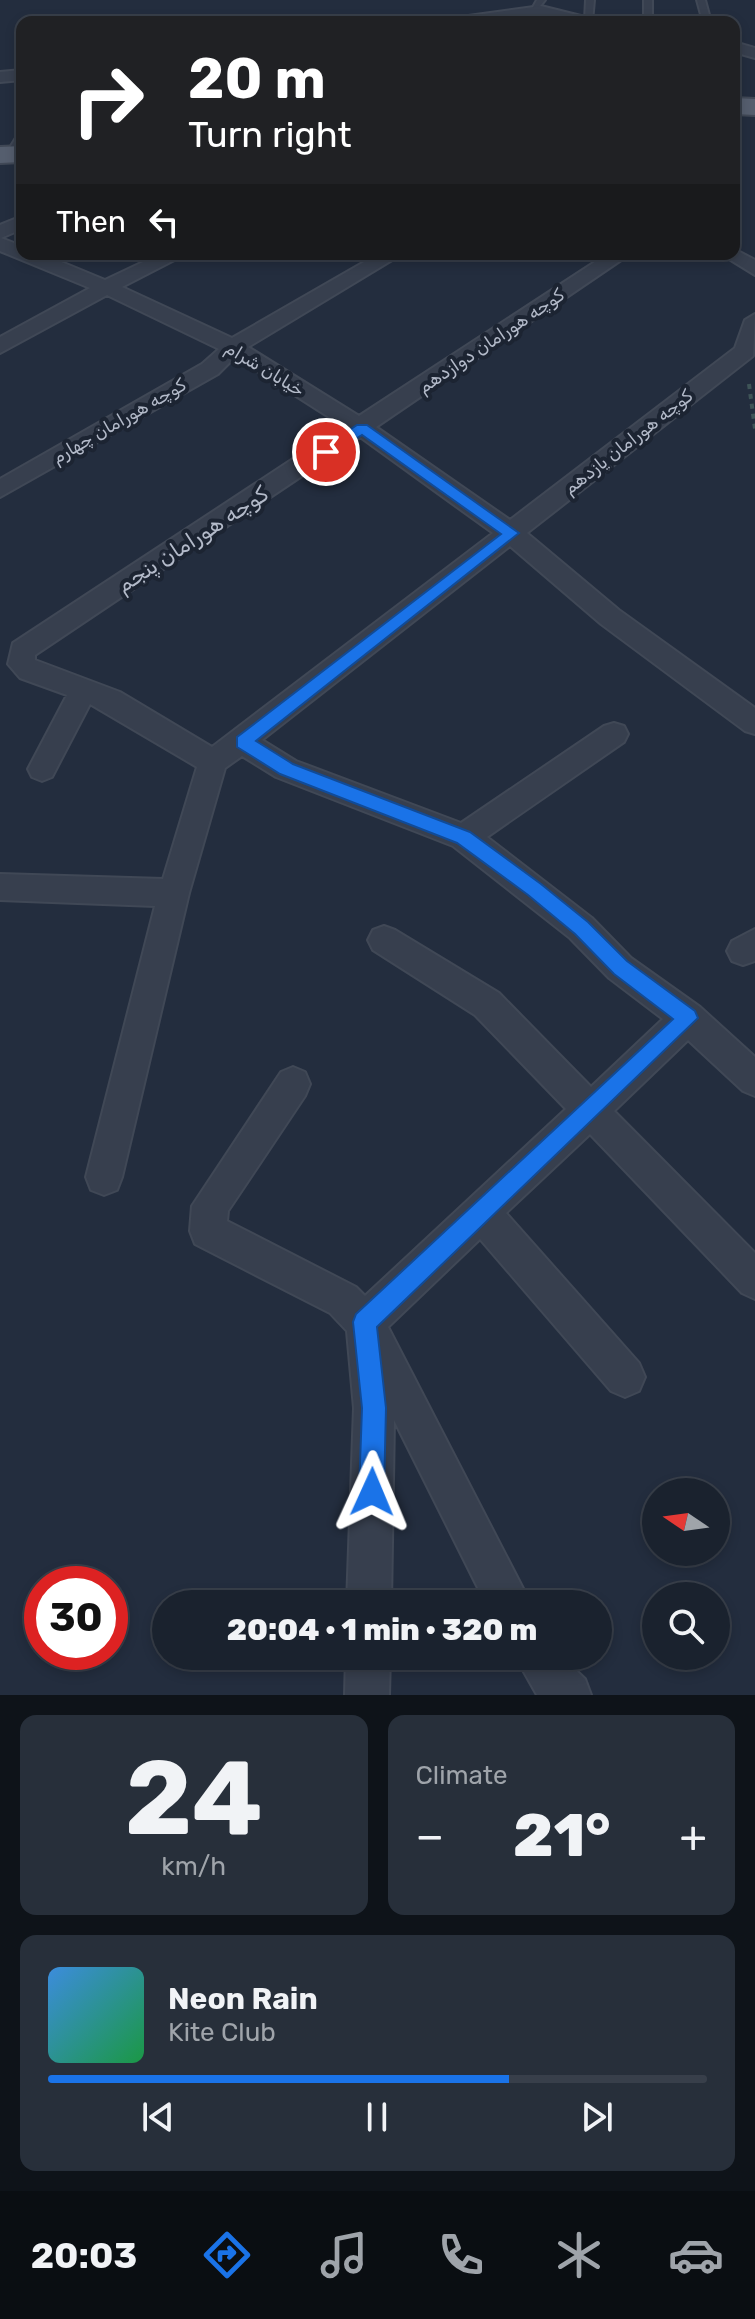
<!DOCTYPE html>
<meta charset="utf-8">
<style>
:root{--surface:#1a222e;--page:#272f3a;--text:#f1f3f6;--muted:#9fa4aa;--line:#383f4a;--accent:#1a73e8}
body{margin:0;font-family:Rubik,Cairo,sans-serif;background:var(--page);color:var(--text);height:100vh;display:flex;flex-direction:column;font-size:30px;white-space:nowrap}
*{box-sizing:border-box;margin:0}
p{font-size:26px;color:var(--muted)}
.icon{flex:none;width:44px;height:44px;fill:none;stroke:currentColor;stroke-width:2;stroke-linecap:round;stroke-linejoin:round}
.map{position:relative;height:1695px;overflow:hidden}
.drawer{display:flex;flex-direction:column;gap:20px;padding:20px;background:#0e1319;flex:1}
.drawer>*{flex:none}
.hud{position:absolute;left:16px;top:16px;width:724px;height:244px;border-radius:16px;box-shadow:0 4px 12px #0003,0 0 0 2px var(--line);background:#202124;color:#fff;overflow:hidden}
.needle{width:52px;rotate:283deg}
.buttons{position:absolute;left:642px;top:1478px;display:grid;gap:16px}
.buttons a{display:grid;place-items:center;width:88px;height:88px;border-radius:50%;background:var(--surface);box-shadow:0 4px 12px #0003,0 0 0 2px var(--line);font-size:40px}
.speed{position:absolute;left:24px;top:1566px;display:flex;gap:16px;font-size:40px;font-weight:700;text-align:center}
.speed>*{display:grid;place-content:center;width:104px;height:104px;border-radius:50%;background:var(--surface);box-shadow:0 4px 12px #0003,0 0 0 2px var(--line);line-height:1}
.speed .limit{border:12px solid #d22;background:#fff;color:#111}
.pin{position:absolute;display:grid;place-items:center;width:68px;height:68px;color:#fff;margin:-34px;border:4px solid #fff;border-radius:50%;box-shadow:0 2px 8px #0007}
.me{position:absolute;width:88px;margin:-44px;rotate:1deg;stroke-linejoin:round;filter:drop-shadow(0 0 6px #0008)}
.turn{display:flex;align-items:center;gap:28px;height:168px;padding:0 40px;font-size:36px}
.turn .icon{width:104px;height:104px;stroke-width:2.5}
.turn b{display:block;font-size:56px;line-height:68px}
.then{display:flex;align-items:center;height:76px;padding:0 40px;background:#0003;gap:16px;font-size:30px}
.big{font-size:60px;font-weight:800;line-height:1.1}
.drawer .tile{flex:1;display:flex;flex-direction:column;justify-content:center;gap:12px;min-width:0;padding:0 28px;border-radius:16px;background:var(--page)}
.drawer .dial{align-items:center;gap:0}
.dial b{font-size:104px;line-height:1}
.song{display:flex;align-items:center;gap:24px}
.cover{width:96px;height:96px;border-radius:12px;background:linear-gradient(135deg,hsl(210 70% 55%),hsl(140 70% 35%))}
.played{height:8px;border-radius:4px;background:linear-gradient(90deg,var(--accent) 70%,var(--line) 70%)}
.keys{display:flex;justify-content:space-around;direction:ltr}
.heat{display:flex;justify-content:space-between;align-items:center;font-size:44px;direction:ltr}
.drawer .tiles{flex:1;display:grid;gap:20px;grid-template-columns:1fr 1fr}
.tile:last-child{grid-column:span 2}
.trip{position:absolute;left:152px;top:1590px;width:460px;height:80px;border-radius:40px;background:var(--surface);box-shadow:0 4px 12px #0003,0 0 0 2px var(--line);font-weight:800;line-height:80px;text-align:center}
.menu{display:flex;height:128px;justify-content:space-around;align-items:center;background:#0a0e12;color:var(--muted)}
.menu .icon{width:56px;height:56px}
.menu .selected{color:var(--accent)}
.menu b{font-size:36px;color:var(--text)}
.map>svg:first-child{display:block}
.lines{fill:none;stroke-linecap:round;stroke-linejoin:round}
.service-casing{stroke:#404856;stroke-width:4}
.minor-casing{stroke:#404856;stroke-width:4}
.primary-casing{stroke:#404856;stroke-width:4}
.path{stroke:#3e5457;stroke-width:4;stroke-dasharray:5 5;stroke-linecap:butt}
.service{fill:#373f4e;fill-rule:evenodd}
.minor{fill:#373f4e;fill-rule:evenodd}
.primary{fill:#555e6e;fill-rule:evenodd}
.route{fill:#1a73e8;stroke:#114b97;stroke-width:2}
.labels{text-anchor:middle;stroke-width:8;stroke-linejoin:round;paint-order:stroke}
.far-street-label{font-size:18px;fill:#b3bac9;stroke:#1c2432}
.street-label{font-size:22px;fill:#b3bac9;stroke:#1c2432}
</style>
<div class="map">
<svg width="755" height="1695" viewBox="0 0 755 1695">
<rect width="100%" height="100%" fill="#232d3e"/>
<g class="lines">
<g class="service-casing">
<g id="service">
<path d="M537,0H545L536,11L532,9Z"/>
<path d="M586,0H594L592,22L585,20Z"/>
<rect x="644" y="0" width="8" height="22"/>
<path d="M697,0H705L711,22H703Z"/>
<path d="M22,132V143L16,154L8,156L6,154L19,133Z"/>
</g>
</g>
<g class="minor-casing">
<g id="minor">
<path d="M541,6L605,22H573L541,16L495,22H453L461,17Z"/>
<path d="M734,42L755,48V58L734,52Z"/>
<path d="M22,70V80L0,82V72Z"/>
<path d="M22,216V229L1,238L22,246V254H42L105,280L160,254H186L122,287L232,338L378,254H402L248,347L359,416L607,254H630L376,427L510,520L735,348L745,320L755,314L753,356L527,533L619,610L755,708V734L745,731L601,624L510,546L262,740L296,761L461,823L604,726L614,723L624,726L628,734L624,742L487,837L592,918L631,958L700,1007L755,1057V1096L743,1091L688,1040L614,1111L755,1253V1299L742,1293L590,1134L506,1213L639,1363L645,1377L639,1391L625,1397L611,1391L480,1239L388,1327L531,1604H486L394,1420L391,1604H347L354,1408L347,1331L330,1313L195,1244L190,1231L192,1206L281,1072L293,1067L305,1072L310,1084L305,1096L228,1211L227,1221L356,1287L365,1296L566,1109L475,1015L373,950L368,940L373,930L384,926L395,930L499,993L591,1087L663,1019L609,978L570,938L453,846L276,777L242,756L225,768L189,893L122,1177L117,1190L104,1195L91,1190L86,1177L155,906L0,900V874L163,879L197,767L90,704L52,777L42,781L32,777L28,769L67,695L20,678L8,664L13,643L343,426L235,357L218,374L0,497V479L202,364L219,349L107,295L0,353V337L90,288L0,251V225ZM360,437L493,533L212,747L120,692L35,660V655Z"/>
<path d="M734,249L755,260V275L721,254H734Z"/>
<path d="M755,929V961L743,965L732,961L727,951L732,941Z"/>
<path d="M346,1656H390L389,1695H345Z"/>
<path d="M515,1656H561L585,1679L591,1695H537Z"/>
</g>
</g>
<g class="primary-casing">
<g id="primary">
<path d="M734,98L755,99V115L734,114Z"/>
<path d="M22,146V162L0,163V147Z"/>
</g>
</g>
<path class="path" d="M749,384L755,429"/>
<use href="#service" class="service"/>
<use href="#minor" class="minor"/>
<use href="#primary" class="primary"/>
</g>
<path class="route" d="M357,425H367L519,533L256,741L293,764L470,832L541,884L588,922L627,961L695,1011L698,1018L377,1327L386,1408L384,1492L381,1501L372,1504L363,1501L359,1492L362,1408L353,1322L356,1314L673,1019L614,974L575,934L528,895L457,843L280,774L237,747V737L501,534L362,435L331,455H321V449Z"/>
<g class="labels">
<g class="far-street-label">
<text transform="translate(491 341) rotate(-34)" y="6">کوچه هورامان دوازدهم</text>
<text transform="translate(265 369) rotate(31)" y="6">خیابان شرام</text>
<text transform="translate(119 421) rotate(-30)" y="6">کوچه هورامان چهارم</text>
<text transform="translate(628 442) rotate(-38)" y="6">کوچه هورامان يازدهم</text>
</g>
<g class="street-label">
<text transform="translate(192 539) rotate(-33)" y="8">کوچه هورامان پنجم</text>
</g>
</g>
</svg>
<div class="buttons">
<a><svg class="needle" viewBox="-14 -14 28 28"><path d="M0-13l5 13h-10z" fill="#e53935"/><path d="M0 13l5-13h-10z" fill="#9fa4aa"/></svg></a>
<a><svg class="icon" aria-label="search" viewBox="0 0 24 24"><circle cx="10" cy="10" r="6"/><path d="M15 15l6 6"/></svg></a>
</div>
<div class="speed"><div class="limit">30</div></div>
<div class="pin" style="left:326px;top:452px;background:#d93025"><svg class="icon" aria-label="arrive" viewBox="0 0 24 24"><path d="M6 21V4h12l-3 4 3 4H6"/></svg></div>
<svg class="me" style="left:372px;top:1492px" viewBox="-20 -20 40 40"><path d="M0-17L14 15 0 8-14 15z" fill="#1a73e8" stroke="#fff" stroke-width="4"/></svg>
<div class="trip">20:04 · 1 min · 320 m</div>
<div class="hud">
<div class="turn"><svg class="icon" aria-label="right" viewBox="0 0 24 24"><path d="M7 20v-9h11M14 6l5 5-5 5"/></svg><div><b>20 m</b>Turn right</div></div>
<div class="then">Then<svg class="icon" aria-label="left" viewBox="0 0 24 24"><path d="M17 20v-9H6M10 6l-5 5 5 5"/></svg></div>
</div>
</div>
<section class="drawer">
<div class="tiles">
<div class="tile dial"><b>24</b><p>km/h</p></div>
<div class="tile"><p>Climate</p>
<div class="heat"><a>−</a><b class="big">21°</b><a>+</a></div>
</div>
<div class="tile">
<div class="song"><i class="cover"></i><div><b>Neon Rain</b><p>Kite Club</p></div></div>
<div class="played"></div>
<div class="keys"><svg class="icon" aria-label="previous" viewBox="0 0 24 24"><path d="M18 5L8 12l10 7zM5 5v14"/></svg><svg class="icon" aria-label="pause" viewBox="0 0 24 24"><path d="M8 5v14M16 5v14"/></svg><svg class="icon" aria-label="next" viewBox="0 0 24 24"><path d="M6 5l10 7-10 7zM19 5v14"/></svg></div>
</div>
</div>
</section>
<nav class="menu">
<b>20:03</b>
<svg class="icon selected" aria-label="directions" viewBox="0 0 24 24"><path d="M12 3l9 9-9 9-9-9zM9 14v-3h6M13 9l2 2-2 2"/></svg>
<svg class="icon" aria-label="music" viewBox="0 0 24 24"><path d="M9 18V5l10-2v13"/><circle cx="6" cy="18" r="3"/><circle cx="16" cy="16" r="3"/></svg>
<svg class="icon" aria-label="phone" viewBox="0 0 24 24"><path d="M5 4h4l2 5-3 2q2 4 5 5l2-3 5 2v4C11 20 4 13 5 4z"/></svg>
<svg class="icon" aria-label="climate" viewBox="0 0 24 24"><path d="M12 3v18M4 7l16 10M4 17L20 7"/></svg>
<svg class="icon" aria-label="car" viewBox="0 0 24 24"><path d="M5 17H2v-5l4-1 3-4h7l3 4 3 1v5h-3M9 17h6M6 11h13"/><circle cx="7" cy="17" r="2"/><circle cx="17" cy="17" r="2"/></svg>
</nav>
